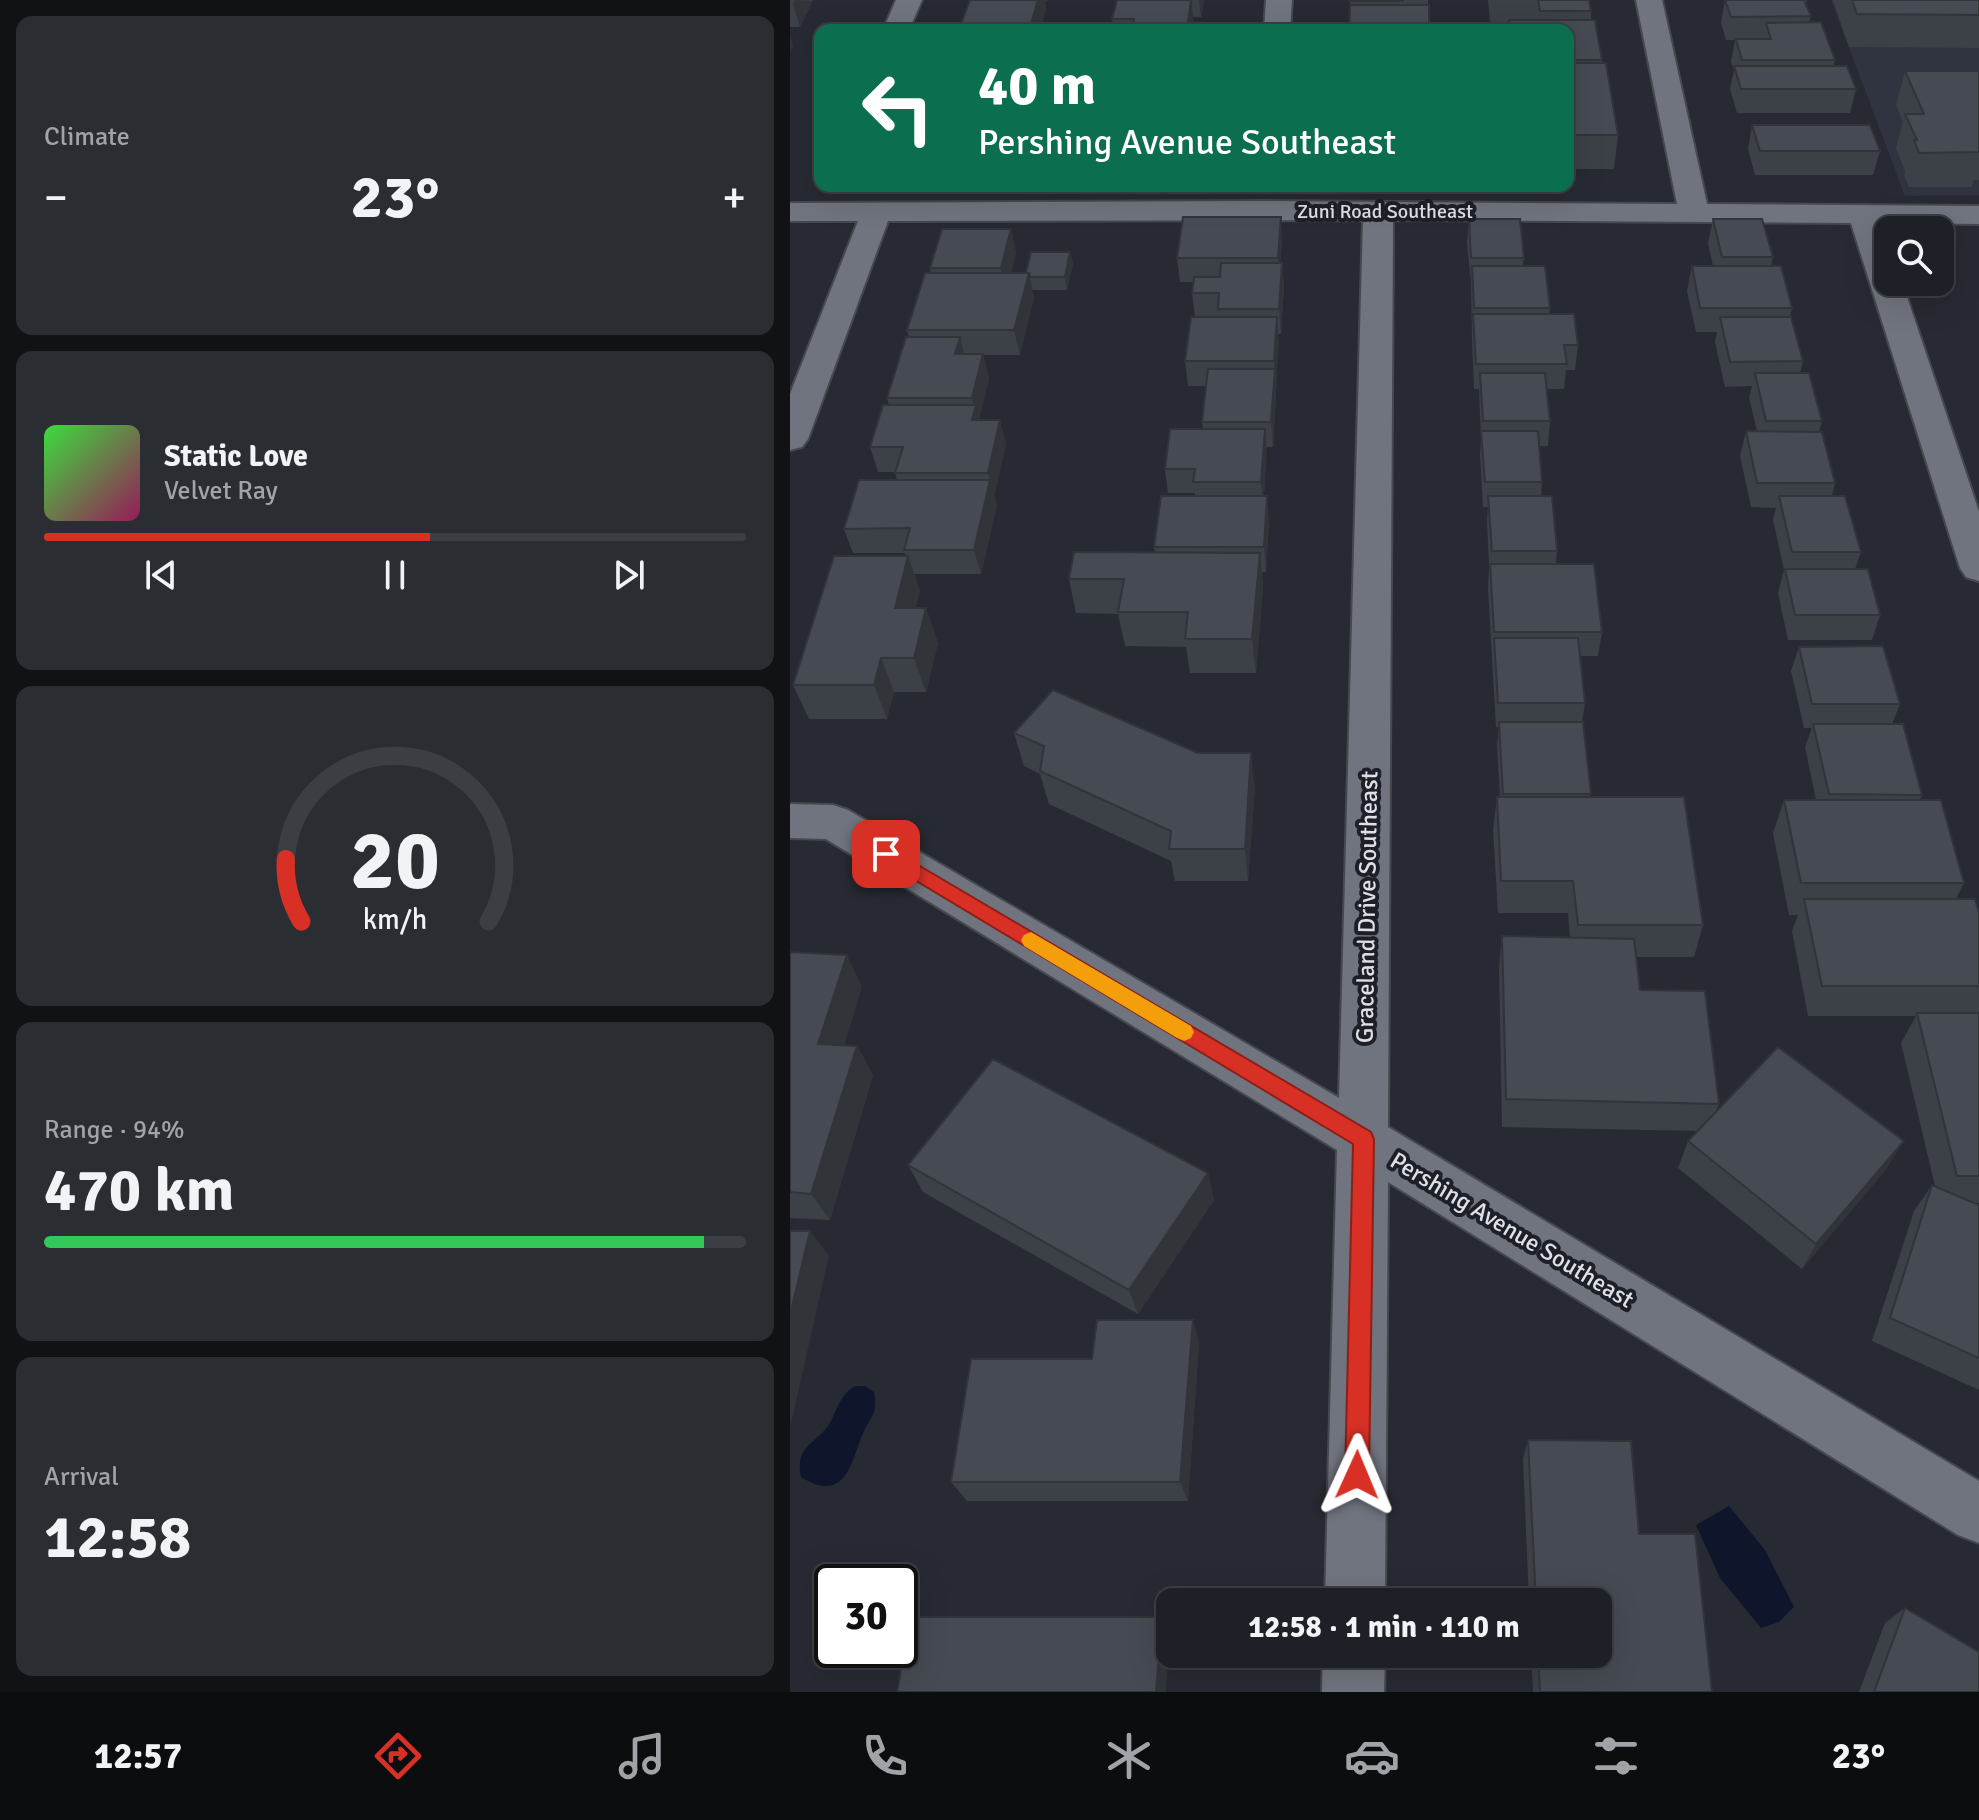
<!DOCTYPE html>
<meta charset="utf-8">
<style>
:root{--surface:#1d2026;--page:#2a2d32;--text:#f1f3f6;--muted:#a0a3a7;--line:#3b3e43;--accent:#d93025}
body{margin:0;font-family:Signika,sans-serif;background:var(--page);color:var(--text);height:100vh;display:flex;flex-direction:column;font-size:30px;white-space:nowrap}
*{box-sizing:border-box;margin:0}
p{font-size:26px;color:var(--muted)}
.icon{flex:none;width:44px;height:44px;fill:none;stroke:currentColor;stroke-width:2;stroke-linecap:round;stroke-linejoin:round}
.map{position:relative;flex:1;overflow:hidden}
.sheet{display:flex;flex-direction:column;gap:16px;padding:16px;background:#101215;width:790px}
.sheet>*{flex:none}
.guide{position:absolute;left:24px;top:24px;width:760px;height:168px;border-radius:16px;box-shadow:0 8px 32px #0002,0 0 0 2px var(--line);background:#0b6e4f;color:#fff;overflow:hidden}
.controls{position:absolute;left:1084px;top:216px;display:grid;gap:16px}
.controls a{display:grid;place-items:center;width:80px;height:80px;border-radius:16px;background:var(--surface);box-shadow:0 8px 32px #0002,0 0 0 2px var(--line);font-size:40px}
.speed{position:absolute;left:24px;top:1564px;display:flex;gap:16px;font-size:40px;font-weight:700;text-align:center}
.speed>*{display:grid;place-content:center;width:104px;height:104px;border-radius:50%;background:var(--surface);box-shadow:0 8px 32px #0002,0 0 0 2px var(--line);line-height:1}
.speed .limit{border:4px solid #111;border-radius:12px;background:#fff;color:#111}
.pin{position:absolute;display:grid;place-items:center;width:68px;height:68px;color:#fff;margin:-34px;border-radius:16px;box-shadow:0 4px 12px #0006}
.me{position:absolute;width:88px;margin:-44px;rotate:1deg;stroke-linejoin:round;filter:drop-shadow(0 0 6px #0008)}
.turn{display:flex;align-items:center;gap:28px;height:168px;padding:0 32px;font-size:36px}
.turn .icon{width:104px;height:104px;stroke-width:2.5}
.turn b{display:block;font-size:56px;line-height:68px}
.big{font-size:60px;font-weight:800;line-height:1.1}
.sheet .widget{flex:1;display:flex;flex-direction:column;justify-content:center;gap:12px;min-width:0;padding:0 28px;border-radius:16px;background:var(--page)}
.sheet .dial{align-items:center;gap:0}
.dial svg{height:208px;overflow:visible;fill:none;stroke:var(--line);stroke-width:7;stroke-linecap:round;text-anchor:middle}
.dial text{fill:var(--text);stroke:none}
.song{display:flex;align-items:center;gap:24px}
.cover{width:96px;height:96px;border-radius:12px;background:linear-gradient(135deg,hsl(120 70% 55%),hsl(330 70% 35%))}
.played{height:8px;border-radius:4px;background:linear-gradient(90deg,var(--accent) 55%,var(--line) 55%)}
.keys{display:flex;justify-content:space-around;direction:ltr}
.heat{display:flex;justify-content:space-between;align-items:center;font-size:44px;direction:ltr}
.charge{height:12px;border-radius:6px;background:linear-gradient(90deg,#34c759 94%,var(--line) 0)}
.trip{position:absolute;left:366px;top:1588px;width:456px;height:80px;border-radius:16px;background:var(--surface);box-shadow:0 8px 32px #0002,0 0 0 2px var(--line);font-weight:800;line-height:80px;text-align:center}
.tabs{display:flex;height:128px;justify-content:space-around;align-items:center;background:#0c0d0f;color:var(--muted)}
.tabs .icon{width:56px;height:56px}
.tabs .selected{color:var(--accent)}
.tabs b{font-size:36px;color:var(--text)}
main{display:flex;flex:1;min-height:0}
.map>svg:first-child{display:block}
.built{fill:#2f3440}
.water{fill:#0f162c}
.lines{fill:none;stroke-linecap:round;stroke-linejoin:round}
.minor-casing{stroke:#46484f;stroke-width:4}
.minor{fill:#70747e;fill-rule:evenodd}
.wall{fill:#3c4047}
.shaded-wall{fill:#313439}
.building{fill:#464a52;stroke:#313439;stroke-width:2}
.route{fill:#d93025;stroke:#8d1f18;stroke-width:2}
.slow{fill:#f59e0b}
.labels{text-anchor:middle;stroke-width:8;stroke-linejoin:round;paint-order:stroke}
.far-street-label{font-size:20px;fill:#dfe1e7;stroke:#1d2028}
.street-label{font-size:24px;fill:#dfe1e7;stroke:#1d2028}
</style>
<main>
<section class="sheet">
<div class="widget"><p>Climate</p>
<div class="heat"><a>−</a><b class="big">23°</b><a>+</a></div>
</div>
<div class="widget">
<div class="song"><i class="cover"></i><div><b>Static Love</b><p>Velvet Ray</p></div></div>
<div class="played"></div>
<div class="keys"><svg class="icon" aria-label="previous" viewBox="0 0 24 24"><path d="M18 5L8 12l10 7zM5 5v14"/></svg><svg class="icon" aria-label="pause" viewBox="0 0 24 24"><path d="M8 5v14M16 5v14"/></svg><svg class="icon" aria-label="next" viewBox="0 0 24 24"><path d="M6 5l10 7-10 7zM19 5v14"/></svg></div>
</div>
<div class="widget dial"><svg viewBox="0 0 100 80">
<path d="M14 69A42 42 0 1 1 86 69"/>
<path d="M14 69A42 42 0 0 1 8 45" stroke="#d93025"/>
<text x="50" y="56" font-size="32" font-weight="700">20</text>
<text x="50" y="72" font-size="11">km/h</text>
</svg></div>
<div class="widget"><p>Range · 94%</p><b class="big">470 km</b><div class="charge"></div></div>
<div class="widget"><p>Arrival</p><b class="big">12:58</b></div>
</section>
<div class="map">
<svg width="1189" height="1692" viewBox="0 0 1189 1692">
<rect width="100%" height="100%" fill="#272a32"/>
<path class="built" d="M1041,0H1189V195L1115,196Z"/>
<g class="water">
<path d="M65,1386H75L84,1392C88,1415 81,1416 73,1433C61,1462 56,1505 11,1477C4,1445 28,1443 40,1423C48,1408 50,1395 65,1386Z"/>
<path d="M939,1506L975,1550L1004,1607L989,1622L971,1628L930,1578L906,1525Z"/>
</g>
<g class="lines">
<g class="minor-casing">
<g id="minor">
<path d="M106,0H132L119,30H93Z"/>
<path d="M476,0H502L500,30H474Z"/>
<path d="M846,0H872L917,204L1189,206V224L1092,223L1098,241V282H1112L1189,512V581L1176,577L1170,568L1061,223L603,220L598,1127L1189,1481V1543L1168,1535L598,1182L595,1602H535L547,1150L36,839L0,838V804L43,805L58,810L549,1098L573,220L98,221L18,439L12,447L0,450V394L68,221H0V203L470,201L887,204Z"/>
<path d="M533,1654H595L594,1692H532Z"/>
</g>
</g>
<use href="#minor" class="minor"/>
</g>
<g class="wall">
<path d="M0,0H23L10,27H0Z"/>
<path d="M180,0H259L255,1L256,8L250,30H173L171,24Z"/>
<path d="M327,0H414L411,17H403L402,30H324L322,19Z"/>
<path d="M560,0H638V5L559,30Z"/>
<path d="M698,0H799L801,11V20L812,60L828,135L824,169H778V30H718V22H700Z"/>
<path d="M935,0H1017L1016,5L1021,16L1019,22L1045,60L1043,66L1066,89L1060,113H947L940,89L944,70L941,62L945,40H936L931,23Z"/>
<path d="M1043,0H1189V48L1059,47Z"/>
<path d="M1115,71H1189V180H1184L1182,187H1119L1114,175L1115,171L1106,148L1113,122L1106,105Z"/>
<path d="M962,125L1090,151L1083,175H965L958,149Z"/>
<path d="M679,219L734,258L733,266L760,308L759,314L788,345L785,370H776L774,389H757L760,421L758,446H749L752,482L751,496L767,551L766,564L812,632L808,656H790L795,703L792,722L800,797L913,925L904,957H846L850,990L929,1104L926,1111L1097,1168L1012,1269L888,1168L898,1141L907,1131L712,1127L709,967L712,936L780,938L778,913H708L703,830L707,797H710L707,746L709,727H706L698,589L699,565L697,520L698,507H693L690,455L691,441L689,389H684L682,339L681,282L677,243Z"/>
<path d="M923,219L983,257L981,266L1002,308L1000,317L1013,361L1010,373L1032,421L1029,432L1045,483L1042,496L1071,552L1065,569L1090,615L1082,640H998L988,593L994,570L983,520L986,508L961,507L950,456L956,431H967L959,398L962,386L935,387L925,342L927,332H906L897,291L902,266H923L918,243Z"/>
<path d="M221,229L226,253L221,273H236L280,252L283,264L277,290H242L244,297L230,355H193L199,379L189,419L190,420H210L216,445L204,496L207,505L191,574H124L130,591L125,608H136L148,643L136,692H104L97,719H19L3,685L116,556L115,553H63L54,529L107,480L105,472H88L80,447L99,405L97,398L119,337L117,330L141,273L140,268Z"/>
<path d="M492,241L490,263H492L494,287L491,334H488L486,394L483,447H476L474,496H477L479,520L476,572H472L473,588L466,673H400L396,647L335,646L328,614L286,613L279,579L365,553L364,547L405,496V493H378L375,469L413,429L412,422L416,386H398L395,361L405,317L402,293L404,282H390L387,258Z"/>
<path d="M1009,647L1110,704L1102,724L1132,795L1130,800L1174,883L1166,899L1189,913V1203H1184L1189,1205V1390L1082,1341L1124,1211L1142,1185L1145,1186L1111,1043L1126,1016H1018L1002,931L1008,915H999L983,833L994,800H1026L1015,747L1022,728H1014L1001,671Z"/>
<path d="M224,733L465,787L458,881H385L381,861L259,804L250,774L234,766Z"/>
<path d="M0,952L72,986L54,1045L67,1046L83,1075L40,1220L0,1218Z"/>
<path d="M118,1165L418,1173L424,1200L348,1314L133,1192Z"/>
<path d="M403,1320L409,1343L398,1501H177L161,1482L302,1359Z"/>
<path d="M738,1440L849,1534L922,1692H743L741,1654H808V1602H739L733,1459Z"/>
<path d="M1115,1608L1189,1692H1069L1095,1623Z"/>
</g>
<g class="shaded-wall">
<path d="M5,0L23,1L10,27L3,4Z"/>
<path d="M248,0H255L256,8L250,30H242L241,24Z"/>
<path d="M401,0L404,22L402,30H397Z"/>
<path d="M409,0H414L411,17Z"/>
<path d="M0,35L3,46L0,53Z"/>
<path d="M491,217L492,241L489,282L488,258Z"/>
<path d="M221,229L226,253L216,292L211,268Z"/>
<path d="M280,252L283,264L277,290L275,277Z"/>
<path d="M492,263L494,287L491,334L489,309Z"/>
<path d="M239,273L244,297L230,355L224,330Z"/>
<path d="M487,317L489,342L486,386L484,361Z"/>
<path d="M170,337L176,362L165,354Z"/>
<path d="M193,354L199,379L189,419L192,430L182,420L185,409L182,398Z"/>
<path d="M485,369L486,394L483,447L481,422Z"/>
<path d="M210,420L216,445L204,496L207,505L191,574L184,550L200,481L198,473Z"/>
<path d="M475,429L477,454L473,507L471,482Z"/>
<path d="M477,496L479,520L476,572L474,547Z"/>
<path d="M470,553L473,588L466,673L462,639Z"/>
<path d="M118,556L130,591L117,643L105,608Z"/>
<path d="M136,608L148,643L136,692L124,658Z"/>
<path d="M91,658L104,692L97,719L84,685Z"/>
<path d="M461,753L465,787L458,881L455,849Z"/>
<path d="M57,955L72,986L46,1073L28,1044Z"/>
<path d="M67,1046L83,1075L40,1220L21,1194Z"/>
<path d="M1114,1141L1097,1168L1012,1269L1026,1244Z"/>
<path d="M418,1173L424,1200L348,1314L339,1290Z"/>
<path d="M20,1231L39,1256L0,1428V1315Z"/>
<path d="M403,1320L409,1343L398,1501L390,1482Z"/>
<path d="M372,1617L380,1630L376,1692H366Z"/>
</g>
<g class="building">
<path d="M180,0H248L241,24H171Z"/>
<path d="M327,0H401L397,30H342L344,19H322Z"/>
<rect x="560" y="0" width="53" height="1"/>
<path d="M748,0H799L801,11H750Z"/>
<path d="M935,0H1014L1021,16L941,17Z"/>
<path d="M1062,0H1189V15L1067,14Z"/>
<path d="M560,5H639V30H559Z"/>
<path d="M719,20H805L812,60H778V30H720Z"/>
<path d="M1031,22L1045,60H952L946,39H981L976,23Z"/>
<path d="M778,63H816L828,135H778Z"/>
<path d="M944,66H1057L1066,89H951Z"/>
<path d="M1115,71H1189V152L1129,153L1124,140H1127L1115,114H1134Z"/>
<path d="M962,125H1080L1090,151H970Z"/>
<path d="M393,217H491L488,258H387Z"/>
<path d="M679,219H730L734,258H681Z"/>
<path d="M923,219H972L983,257H932Z"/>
<path d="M152,229H221L211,268H140Z"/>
<path d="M241,252H280L275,277H240L239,273H236Z"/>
<path d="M431,263H492L489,309H428L429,293H402L404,277H430Z"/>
<path d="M682,266H755L760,308H684Z"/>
<path d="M902,266H991L1002,308H910Z"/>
<path d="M135,273H239L224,330H117Z"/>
<path d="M683,314H784L788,345H774L777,364H686Z"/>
<path d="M401,317H487L484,361H395Z"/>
<path d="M930,317H1001L1013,361L940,362Z"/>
<path d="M116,337H170L165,354H193L182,398H97Z"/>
<path d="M418,369H485L481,422H412Z"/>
<path d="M690,373H755L760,421H693Z"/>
<path d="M965,373H1019L1032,421H976Z"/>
<path d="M93,405H186L182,420H210L198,473H105L113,447H80Z"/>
<path d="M380,429H475L471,482H403L405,469H375Z"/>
<path d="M691,431H748L752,482H695Z"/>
<path d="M956,431L1032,432L1045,483H967Z"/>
<path d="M69,480H200L184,550H114L120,528L54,529Z"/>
<path d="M371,496H477L474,547H364Z"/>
<path d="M698,496H762L767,551H702Z"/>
<path d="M989,496H1055L1071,552H1002Z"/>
<path d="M284,552L470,553L462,639H395L398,612H328L334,579H279Z"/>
<path d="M44,556H118L105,608H136L124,658H91L84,685H3Z"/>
<path d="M700,564H804L812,632H704Z"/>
<path d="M995,569H1078L1090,615H1005Z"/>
<path d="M704,638H788L795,703H708Z"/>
<path d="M1093,646L1110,704H1022L1009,647Z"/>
<path d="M263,690L408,753H461L455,849H379L381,831L250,771L254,746L224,733Z"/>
<path d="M709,722H793L801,794H713Z"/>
<path d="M1023,724H1113L1132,795L1039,794Z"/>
<path d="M707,797H894L913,925H788L783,881H711Z"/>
<path d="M994,800H1151L1174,883H1011Z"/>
<path d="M1014,899H1185L1189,913V986H1032Z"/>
<path d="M712,936L844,939L850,990L915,991L929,1104L716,1099Z"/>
<path d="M0,952L57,955L28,1044L67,1046L21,1194L0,1192Z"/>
<path d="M1127,1013H1189V1176H1167Z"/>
<path d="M988,1047L1114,1141L1026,1244L898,1141Z"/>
<path d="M203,1059L418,1173L339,1290L118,1165Z"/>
<path d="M1142,1185L1189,1205V1358L1100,1318Z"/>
<path d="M0,1231H20L0,1315Z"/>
<path d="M307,1320H403L390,1482H161L181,1359H302Z"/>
<path d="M738,1440L841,1441L849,1534H905L922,1692H750L748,1654H808V1602H746Z"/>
<path d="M1115,1608L1189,1652V1692H1084Z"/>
<path d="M120,1617H372L366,1692H107Z"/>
</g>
<path class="route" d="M96,846L581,1132L584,1139L579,1475L575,1483L567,1487L559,1483L555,1475L563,1144L90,859L87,854L90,849Z"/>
<path class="slow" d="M241,932L401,1026L404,1032L401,1038L394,1041L387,1038L234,946L231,940L234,935Z"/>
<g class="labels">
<g class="far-street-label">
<text x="595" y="218">Zuni Road Southeast</text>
</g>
<g class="street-label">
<text transform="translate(577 907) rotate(-89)" y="8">Graceland Drive Southeast</text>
<text transform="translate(722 1230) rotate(31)" y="8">Pershing Avenue Southeast</text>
</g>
</g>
</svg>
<div class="controls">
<a><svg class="icon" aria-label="search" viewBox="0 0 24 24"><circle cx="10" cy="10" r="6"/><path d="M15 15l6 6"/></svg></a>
</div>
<div class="speed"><div class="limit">30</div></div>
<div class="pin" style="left:96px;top:854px;background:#d93025"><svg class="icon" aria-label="arrive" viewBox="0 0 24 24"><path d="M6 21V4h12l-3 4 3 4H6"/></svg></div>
<svg class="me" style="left:567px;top:1475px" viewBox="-20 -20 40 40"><path d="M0-17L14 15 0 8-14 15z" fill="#d93025" stroke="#fff" stroke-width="4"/></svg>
<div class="trip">12:58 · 1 min · 110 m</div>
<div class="guide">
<div class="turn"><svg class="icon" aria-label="left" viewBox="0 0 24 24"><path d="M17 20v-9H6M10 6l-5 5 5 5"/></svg><div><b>40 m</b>Pershing Avenue Southeast</div></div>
</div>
</div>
</main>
<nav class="tabs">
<b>12:57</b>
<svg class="icon selected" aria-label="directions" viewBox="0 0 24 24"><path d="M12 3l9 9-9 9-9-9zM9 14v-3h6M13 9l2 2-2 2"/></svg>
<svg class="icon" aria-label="music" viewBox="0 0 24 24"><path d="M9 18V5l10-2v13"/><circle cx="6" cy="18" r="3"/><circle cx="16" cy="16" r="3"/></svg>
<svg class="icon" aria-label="phone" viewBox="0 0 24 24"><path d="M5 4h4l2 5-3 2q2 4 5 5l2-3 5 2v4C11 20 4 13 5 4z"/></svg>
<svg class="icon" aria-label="climate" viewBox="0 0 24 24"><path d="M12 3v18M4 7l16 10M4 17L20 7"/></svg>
<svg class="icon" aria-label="car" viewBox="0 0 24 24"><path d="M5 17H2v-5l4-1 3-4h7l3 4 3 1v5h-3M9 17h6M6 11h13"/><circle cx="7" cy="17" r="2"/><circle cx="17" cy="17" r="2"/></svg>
<svg class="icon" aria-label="filters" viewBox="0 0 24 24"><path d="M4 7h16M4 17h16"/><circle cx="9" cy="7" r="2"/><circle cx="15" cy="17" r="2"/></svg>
<b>23°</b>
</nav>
